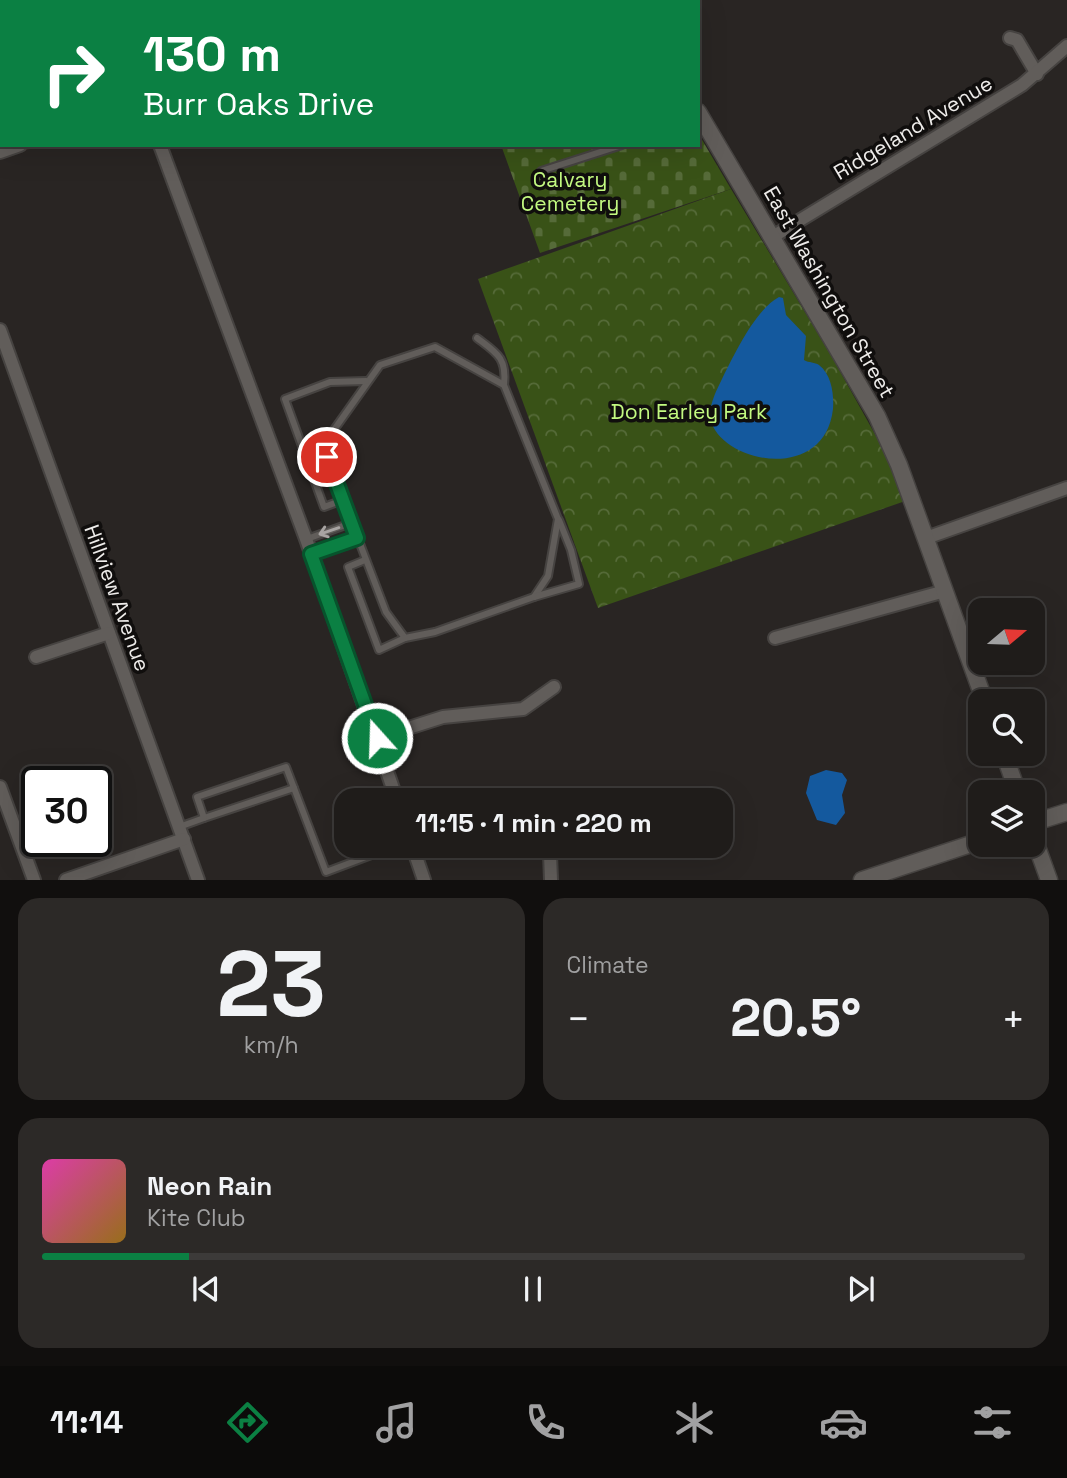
<!DOCTYPE html>
<meta charset="utf-8">
<style>
:root{--surface:#1f1c1a;--page:#2c2927;--text:#f1f3f6;--muted:#a1a1a2;--line:#3c3a39;--accent:#0b8043}
body{margin:0;font-family:"Space Grotesk",sans-serif;background:var(--page);color:var(--text);height:100vh;display:flex;flex-direction:column;font-size:26px;white-space:nowrap}
*{box-sizing:border-box;margin:0}
p{font-size:23px;color:var(--muted)}
.icon{flex:none;width:38px;height:38px;fill:none;stroke:currentColor;stroke-width:2;stroke-linecap:round;stroke-linejoin:round}
.map{position:relative;height:880px;overflow:hidden}
.side{display:flex;flex-direction:column;gap:18px;padding:18px;background:#110f0e;flex:1}
.side>*{flex:none}
.top-card{position:absolute;left:0px;top:0px;width:700px;height:147px;box-shadow:0 7px 28px #0002,0 0 0 2px var(--line);background:#0b8043;color:#fff;overflow:hidden}
.needle{width:46px;rotate:71deg}
.buttons{position:absolute;left:968px;top:598px;display:grid;gap:14px}
.buttons a{display:grid;place-items:center;width:77px;height:77px;border-radius:14px;background:var(--surface);box-shadow:0 7px 28px #0002,0 0 0 2px var(--line);font-size:35px}
.speed{position:absolute;left:21px;top:766px;display:flex;gap:14px;font-size:35px;font-weight:700;text-align:center}
.speed>*{display:grid;place-content:center;width:91px;height:91px;border-radius:50%;background:var(--surface);box-shadow:0 7px 28px #0002,0 0 0 2px var(--line);line-height:1}
.speed .limit{border:4px solid #111;border-radius:10px;background:#fff;color:#111}
.pin{position:absolute;display:grid;place-items:center;width:60px;height:60px;color:#fff;margin:-30px;border:4px solid #fff;border-radius:50%;box-shadow:0 2px 7px #0007}
.me{position:absolute;width:77px;margin:-38px;rotate:340deg;stroke-linejoin:round;filter:drop-shadow(0 0 5px #0008)}
.turn{display:flex;align-items:center;gap:24px;height:147px;padding:0 28px;font-size:32px}
.turn .icon{width:91px;height:91px;stroke-width:2.5}
.turn b{display:block;font-size:49px;line-height:60px}
.big{font-size:52px;font-weight:700;line-height:1.1}
.side .tile{flex:1;display:flex;flex-direction:column;justify-content:center;gap:10px;min-width:0;padding:0 24px;border-radius:21px;background:var(--page)}
.side .dial{align-items:center;gap:0}
.dial b{font-size:91px;line-height:1}
.song{display:flex;align-items:center;gap:21px}
.cover{width:84px;height:84px;border-radius:10px;background:linear-gradient(135deg,hsl(320 70% 55%),hsl(40 70% 35%))}
.played{height:7px;border-radius:4px;background:linear-gradient(90deg,var(--accent) 15%,var(--line) 15%)}
.keys{display:flex;justify-content:space-around;direction:ltr}
.heat{display:flex;justify-content:space-between;align-items:center;font-size:38px;direction:ltr}
.side .tiles{flex:1;display:grid;gap:18px;grid-template-columns:1fr 1fr}
.tile:last-child{grid-column:span 2}
.trip{position:absolute;left:334px;top:788px;width:399px;height:70px;border-radius:21px;background:var(--surface);box-shadow:0 7px 28px #0002,0 0 0 2px var(--line);font-weight:700;line-height:70px;text-align:center}
.menu{display:flex;height:112px;justify-content:space-around;align-items:center;background:#0c0b0a;color:var(--muted)}
.menu .icon{width:49px;height:49px}
.menu .on{color:var(--accent)}
.menu b{font-size:32px;color:var(--text)}
.map>svg:first-child{display:block}
.built{fill:#362d27}
.cemetery{fill:url(#cemetery-stones)}
.park{fill:url(#park-crowns)}
.water{fill:#14599e}
.lines{fill:none;stroke-linecap:round;stroke-linejoin:round}
.lane-casing{stroke:#464341;stroke-width:10}
.street-casing{stroke:#464341;stroke-width:16}
.secondary-casing{stroke:#464341;stroke-width:19}
.lane{stroke:#615d5a;stroke-width:6}
.street{stroke:#615d5a;stroke-width:12}
.secondary{stroke:#615d5a;stroke-width:16}
.oneway{stroke:#a8a4a2}
.route-casing{stroke:#07532c;stroke-width:18}
.route{stroke:#0b8043;stroke-width:12}
.labels{text-anchor:middle;stroke-width:7;stroke-linejoin:round;paint-order:stroke}
.street-label{font-size:21px;fill:#eeecea;stroke:#100e0d}
.park-label{font-size:21px;fill:#c3f981;stroke:#100e0d}
</style>
<div class="map">
<svg width="1067" height="880" viewBox="0 0 1067 880">
<defs>
<pattern id="cemetery-stones" width="16" height="16" patternUnits="userSpaceOnUse" patternTransform="scale(1.75)"><rect width="16" height="16" fill="#395217"/><path d="M2 7V4a2 2 0 0 1 4 0v3zM10 15v-3a2 2 0 0 1 4 0v3z" fill="#566b39"/></pattern>
<pattern id="park-crowns" width="20" height="18" patternUnits="userSpaceOnUse" patternTransform="scale(1.75)"><rect width="20" height="18" fill="#395217"/><path d="M2 6a3 3 0 1 1 6 0M12 15a3 3 0 1 1 6 0" fill="none" stroke="#566b39"/></pattern>
</defs>
<rect width="100%" height="100%" fill="#292523"/>
<path class="built" d="M0,0L100,2H2V145H42L0,159Z"/>
<g class="cemetery">
<path d="M491,0H620L621,2H486Z"/>
<path d="M698,133L731,189L540,253L501,145H698Z"/>
</g>
<path class="park" d="M731,189L832,357L911,499L598,608L478,279Z"/>
<g class="water">
<path d="M779,297L783,298L786,315L806,336L804,360C809,363 815,362 819,365C832,375 834,395 833,409C824,487 713,461 710,415C710,403 717,389 722,379C734,355 755,310 779,297Z"/>
<path d="M826,770L842,773L847,780L842,795L845,813L836,825L817,820L806,793L810,776Z"/>
</g>
<g class="lines">
<g class="lane-casing">
<g id="lane">
<path d="M552,0V2"/>
<path d="M541,171L622,145"/>
<path d="M477,338C497,353 507,358 504,385"/>
<path d="M435,347L504,385L558,519L548,576L534,597L435,632L405,638L386,612L327,457L326,441L380,365Z"/>
<path d="M302,447L326,441"/>
<path d="M343,500L324,507L285,399L330,382L366,381"/>
<path d="M307,539L351,523"/>
<path d="M311,554L357,538"/>
<path d="M365,560L348,567L379,650L405,638"/>
<path d="M534,597L579,584L571,550L559,520"/>
<path d="M204,818L294,788"/>
<path d="M179,827L204,818L197,797L286,767L326,872L398,845"/>
</g>
</g>
<g class="street-casing">
<g id="street">
<path d="M107,0L108,2"/>
<path d="M458,2L463,0"/>
<path d="M1010,38L1017,40L1037,74"/>
<path d="M160,145L306,539L397,800"/>
<path d="M0,152L20,145"/>
<path d="M774,236L1022,85L1067,46"/>
<path d="M0,330L198,880"/>
<path d="M926,538L1067,488"/>
<path d="M775,638L945,591"/>
<path d="M36,657L109,633"/>
<path d="M377,738L443,717L523,709L554,687"/>
<path d="M0,787L34,880"/>
<path d="M412,845L424,880"/>
<path d="M66,880L184,839"/>
<path d="M551,880L550,854L563,845"/>
</g>
</g>
<g class="secondary-casing">
<g id="secondary">
<path d="M632,0L633,2"/>
<path d="M698,112L877,416L899,465L985,702"/>
<path d="M1004,754L1018,793"/>
<path d="M1032,823L1067,812"/>
<path d="M1032,833L1049,880"/>
<path d="M862,880L980,841"/>
</g>
</g>
<use href="#lane" class="lane"/>
<use href="#street" class="street"/>
<use href="#secondary" class="secondary"/>
</g>
<defs><path id="oneway-shaft" d="M-6 0H5M1.5-3L5.5 0L1.5 3" fill="none" stroke-width="1.6" stroke-linecap="round" stroke-linejoin="round" transform="scale(1.75)"/></defs>
<use class="oneway" href="#oneway-shaft" transform="translate(329 531) rotate(161)"/>
<g class="lines">
<g class="route-casing">
<path id="route" d="M327,457L357,538L311,554L377,738"/>
</g>
<use href="#route" class="route"/>
</g>
<g class="labels">
<g class="street-label">
<text transform="translate(913 128) rotate(-31)" y="7">Ridgeland Avenue</text>
<text transform="translate(829 292) rotate(60)" y="7">East Washington Street</text>
<text transform="translate(117 598) rotate(70)" y="7">Hillview Avenue</text>
</g>
<g class="park-label">
<text x="570" y="187">Calvary<tspan x="570" dy="24">Cemetery</tspan></text>
<text x="689" y="419">Don Earley Park</text>
</g>
</g>
</svg>
<div class="buttons">
<a><svg class="needle" viewBox="-14 -14 28 28"><path d="M0-13l5 13h-10z" fill="#e53935"/><path d="M0 13l5-13h-10z" fill="#a1a1a2"/></svg></a>
<a><svg class="icon" aria-label="search" viewBox="0 0 24 24"><circle cx="10" cy="10" r="6"/><path d="M15 15l6 6"/></svg></a>
<a><svg class="icon" aria-label="layers" viewBox="0 0 24 24"><path d="M12 4l9 5-9 5-9-5zM3 14l9 5 9-5"/></svg></a>
</div>
<div class="speed"><div class="limit">30</div></div>
<div class="pin" style="left:327px;top:457px;background:#d93025"><svg class="icon" aria-label="arrive" viewBox="0 0 24 24"><path d="M6 21V4h12l-3 4 3 4H6"/></svg></div>
<svg class="me" style="left:377px;top:738px" viewBox="-20 -20 40 40"><circle r="17" fill="#0b8043" stroke="#fff" stroke-width="3"/><path d="M0-11L8 9 0 5-8 9z" fill="#fff"/></svg>
<div class="trip">11:15 · 1 min · 220 m</div>
<div class="top-card">
<div class="turn"><svg class="icon" aria-label="right" viewBox="0 0 24 24"><path d="M7 20v-9h11M14 6l5 5-5 5"/></svg><div><b>130 m</b>Burr Oaks Drive</div></div>
</div>
</div>
<section class="side">
<div class="tiles">
<div class="tile dial"><b>23</b><p>km/h</p></div>
<div class="tile"><p>Climate</p>
<div class="heat"><a>−</a><b class="big">20.5°</b><a>+</a></div>
</div>
<div class="tile">
<div class="song"><i class="cover"></i><div><b>Neon Rain</b><p>Kite Club</p></div></div>
<div class="played"></div>
<div class="keys"><svg class="icon" aria-label="previous" viewBox="0 0 24 24"><path d="M18 5L8 12l10 7zM5 5v14"/></svg><svg class="icon" aria-label="pause" viewBox="0 0 24 24"><path d="M8 5v14M16 5v14"/></svg><svg class="icon" aria-label="next" viewBox="0 0 24 24"><path d="M6 5l10 7-10 7zM19 5v14"/></svg></div>
</div>
</div>
</section>
<nav class="menu">
<b>11:14</b>
<svg class="icon on" aria-label="directions" viewBox="0 0 24 24"><path d="M12 3l9 9-9 9-9-9zM9 14v-3h6M13 9l2 2-2 2"/></svg>
<svg class="icon" aria-label="music" viewBox="0 0 24 24"><path d="M9 18V5l10-2v13"/><circle cx="6" cy="18" r="3"/><circle cx="16" cy="16" r="3"/></svg>
<svg class="icon" aria-label="phone" viewBox="0 0 24 24"><path d="M5 4h4l2 5-3 2q2 4 5 5l2-3 5 2v4C11 20 4 13 5 4z"/></svg>
<svg class="icon" aria-label="climate" viewBox="0 0 24 24"><path d="M12 3v18M4 7l16 10M4 17L20 7"/></svg>
<svg class="icon" aria-label="car" viewBox="0 0 24 24"><path d="M5 17H2v-5l4-1 3-4h7l3 4 3 1v5h-3M9 17h6M6 11h13"/><circle cx="7" cy="17" r="2"/><circle cx="17" cy="17" r="2"/></svg>
<svg class="icon" aria-label="filters" viewBox="0 0 24 24"><path d="M4 7h16M4 17h16"/><circle cx="9" cy="7" r="2"/><circle cx="15" cy="17" r="2"/></svg>
</nav>
